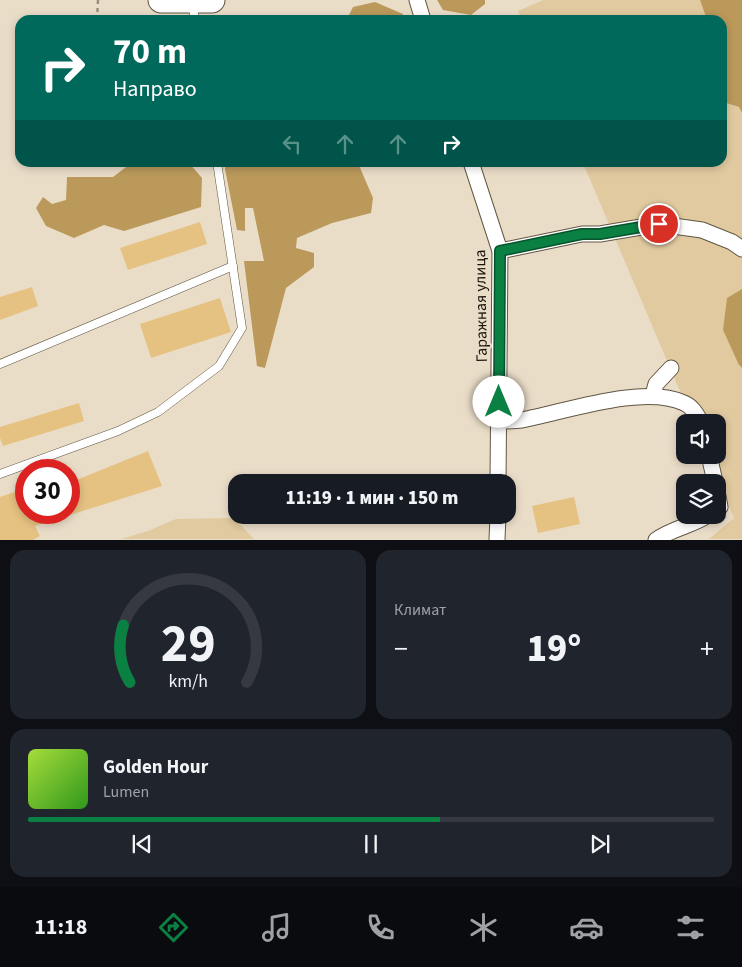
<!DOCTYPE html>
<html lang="ru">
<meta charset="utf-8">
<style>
:root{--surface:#171b24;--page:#20242c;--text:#f1f3f6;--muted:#9ea1a6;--line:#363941;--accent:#0b8043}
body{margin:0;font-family:"Source Sans 3",sans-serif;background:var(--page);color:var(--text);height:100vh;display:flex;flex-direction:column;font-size:19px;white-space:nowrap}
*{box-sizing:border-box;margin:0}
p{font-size:16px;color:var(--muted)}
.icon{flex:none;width:28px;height:28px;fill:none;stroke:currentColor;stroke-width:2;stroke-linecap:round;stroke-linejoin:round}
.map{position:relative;height:540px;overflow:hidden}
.drawer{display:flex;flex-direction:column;gap:10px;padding:10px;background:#0d0f14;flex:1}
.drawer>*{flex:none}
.guide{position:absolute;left:15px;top:15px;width:712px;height:152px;border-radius:15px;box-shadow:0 2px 8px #0003;background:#00695c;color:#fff;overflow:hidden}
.fabs{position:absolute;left:676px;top:414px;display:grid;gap:10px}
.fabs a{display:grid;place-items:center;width:50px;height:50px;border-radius:10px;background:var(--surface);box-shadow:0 2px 8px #0003;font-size:25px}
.speed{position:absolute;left:15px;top:459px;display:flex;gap:10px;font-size:25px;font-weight:700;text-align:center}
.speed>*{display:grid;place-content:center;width:65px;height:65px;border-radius:50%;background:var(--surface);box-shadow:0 2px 8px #0003;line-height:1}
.speed .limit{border:8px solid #d22;background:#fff;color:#111}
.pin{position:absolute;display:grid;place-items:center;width:42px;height:42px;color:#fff;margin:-21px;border:2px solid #fff;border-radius:50%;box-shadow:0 1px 5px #0007}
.me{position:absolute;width:55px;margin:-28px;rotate:0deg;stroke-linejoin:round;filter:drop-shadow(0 0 4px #0008)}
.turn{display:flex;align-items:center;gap:18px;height:105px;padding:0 15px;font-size:22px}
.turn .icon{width:65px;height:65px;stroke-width:2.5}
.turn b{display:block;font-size:35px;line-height:42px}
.lanes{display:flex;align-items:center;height:48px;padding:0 15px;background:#0003;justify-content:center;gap:25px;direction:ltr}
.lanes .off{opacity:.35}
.big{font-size:38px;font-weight:800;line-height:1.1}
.drawer .card{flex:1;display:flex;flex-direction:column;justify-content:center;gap:8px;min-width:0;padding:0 18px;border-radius:15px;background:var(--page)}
.drawer .dial{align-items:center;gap:0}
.dial svg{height:130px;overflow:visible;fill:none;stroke:var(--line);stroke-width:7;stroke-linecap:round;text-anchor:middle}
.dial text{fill:var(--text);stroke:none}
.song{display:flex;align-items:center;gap:15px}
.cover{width:60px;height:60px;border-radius:8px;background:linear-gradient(135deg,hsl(80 70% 55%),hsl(110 70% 35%))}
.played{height:5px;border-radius:2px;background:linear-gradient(90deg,var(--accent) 60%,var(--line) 60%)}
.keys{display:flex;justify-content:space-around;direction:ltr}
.heat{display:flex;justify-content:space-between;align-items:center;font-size:28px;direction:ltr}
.drawer .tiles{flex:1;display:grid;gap:10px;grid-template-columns:1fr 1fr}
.card:last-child{grid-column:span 2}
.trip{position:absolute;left:228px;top:474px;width:288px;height:50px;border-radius:15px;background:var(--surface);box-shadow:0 2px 8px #0003;font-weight:800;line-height:50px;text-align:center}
.tab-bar{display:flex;height:80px;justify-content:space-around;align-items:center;background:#090b0e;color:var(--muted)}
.tab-bar .icon{width:35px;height:35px}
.tab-bar .on{color:var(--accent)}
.tab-bar b{font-size:22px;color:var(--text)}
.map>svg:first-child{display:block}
.green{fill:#e1caa0}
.forest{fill:#bb995b}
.building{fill:#e5c282}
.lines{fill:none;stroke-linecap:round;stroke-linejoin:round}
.lane-casing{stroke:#605643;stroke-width:9}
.street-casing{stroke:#605643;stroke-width:17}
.primary-casing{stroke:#605643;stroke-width:27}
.path{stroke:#998f80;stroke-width:2.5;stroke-dasharray:4 4;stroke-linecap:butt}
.lane{stroke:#fff;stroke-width:8}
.street{stroke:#fff;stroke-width:15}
.primary{stroke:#fff;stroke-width:25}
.route-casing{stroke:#07532c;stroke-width:12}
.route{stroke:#0b8043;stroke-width:9}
.labels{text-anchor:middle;stroke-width:4;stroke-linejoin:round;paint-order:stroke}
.street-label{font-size:16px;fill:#17130c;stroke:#eaddc8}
</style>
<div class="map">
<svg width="742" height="540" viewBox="0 0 742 540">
<rect width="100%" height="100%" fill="#eaddc8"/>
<g class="green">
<path d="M543,0H700L707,20H522L518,11Z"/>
<path d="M723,102L739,107L742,113V289L727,298L739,365L742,368V539H709L734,518L707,455H718V422H693L583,163L722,162Z"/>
<path d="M234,518L254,539H121L148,531L176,519Z"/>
</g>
<g class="forest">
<path d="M437,0H485V4L471,15L443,10Z"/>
<path d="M700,0H742V113L739,107L723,102L722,20H707Z"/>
<path d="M375,2L403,14L402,20H344L348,17L353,7Z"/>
<path d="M142,163H189L202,178L201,207L124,231L104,225L74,238L46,226L36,208L43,197L52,204L66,200L67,177H113L130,164Z"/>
<path d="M226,163H358L373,198L371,213L332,223L297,238L296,248L314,253V267L286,288L265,368L257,366L244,261H264L253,208H245V231L237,230L225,169Z"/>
<path d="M742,289V368L739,365L723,330L727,298Z"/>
</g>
<g class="building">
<path d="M200,222L207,244L128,270L120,248Z"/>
<path d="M32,287L38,306L0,320V297Z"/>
<path d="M220,298L231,332L151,358L140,324Z"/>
<path d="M79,403L84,421L3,446L0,438V427Z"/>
<path d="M148,451L162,486L35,526L40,536L33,540H0V497L20,490L24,500L26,499V512H69V483Z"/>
<path d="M574,497L580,524L538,533L532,506Z"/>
</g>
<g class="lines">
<g class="lane-casing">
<g id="lane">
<path d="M192,2L195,20"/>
<path d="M0,364L233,266"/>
<path d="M0,474L118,431L158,412L219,366L242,328L217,162"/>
</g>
</g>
<g class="street-casing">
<g id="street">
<path d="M417,0L423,20"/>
<path d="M471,162L500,251L498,482"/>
<path d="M500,251L582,234H600L659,224L702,230L732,242L742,249"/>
<path d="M653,395L656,384L671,368"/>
<path d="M498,421C506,421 514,421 522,420C565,412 643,384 684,403C692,406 697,415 701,422"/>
<path d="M709,455L715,482"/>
<path d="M718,496L720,507L718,509"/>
<path d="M497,540L498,515"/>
<path d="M656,540C672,528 692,526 708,515"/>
</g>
</g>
<g class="primary-casing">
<path id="primary" d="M161,0H212"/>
</g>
<path class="path" d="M97,20L98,0"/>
<use href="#lane" class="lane"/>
<use href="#street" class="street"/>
<use href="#primary" class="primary"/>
</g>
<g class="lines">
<g class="route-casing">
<path id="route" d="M499,402L500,251L582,234H600L659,224"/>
</g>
<use href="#route" class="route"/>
</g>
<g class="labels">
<g class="street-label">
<text transform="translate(480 306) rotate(-91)" y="6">Гаражная улица</text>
</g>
</g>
</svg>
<div class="fabs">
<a><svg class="icon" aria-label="sound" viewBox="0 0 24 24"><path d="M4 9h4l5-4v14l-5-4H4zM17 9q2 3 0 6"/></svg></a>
<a><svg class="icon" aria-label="layers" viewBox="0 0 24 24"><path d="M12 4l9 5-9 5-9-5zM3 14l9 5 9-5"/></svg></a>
</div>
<div class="speed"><div class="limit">30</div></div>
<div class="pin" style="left:659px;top:224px;background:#d93025"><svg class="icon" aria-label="arrive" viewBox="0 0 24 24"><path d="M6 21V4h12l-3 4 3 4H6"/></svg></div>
<svg class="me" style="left:499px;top:402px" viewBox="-20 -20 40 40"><circle r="19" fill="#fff"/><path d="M0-13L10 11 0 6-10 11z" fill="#0b8043"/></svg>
<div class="trip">11:19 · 1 мин · 150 m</div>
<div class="guide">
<div class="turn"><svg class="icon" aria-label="right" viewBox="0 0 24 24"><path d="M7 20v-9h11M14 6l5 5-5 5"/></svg><div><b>70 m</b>Направо</div></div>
<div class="lanes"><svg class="icon off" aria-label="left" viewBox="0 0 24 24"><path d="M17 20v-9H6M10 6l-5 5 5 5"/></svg><svg class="icon off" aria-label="ahead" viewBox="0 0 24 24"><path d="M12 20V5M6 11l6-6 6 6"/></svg><svg class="icon off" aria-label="ahead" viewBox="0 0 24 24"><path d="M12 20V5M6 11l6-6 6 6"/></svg><svg class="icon" aria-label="right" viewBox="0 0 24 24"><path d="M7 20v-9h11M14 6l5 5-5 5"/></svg></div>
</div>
</div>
<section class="drawer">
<div class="tiles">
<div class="card dial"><svg viewBox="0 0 100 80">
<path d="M14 69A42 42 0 1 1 86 69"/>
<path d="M14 69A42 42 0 0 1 10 34" stroke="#0b8043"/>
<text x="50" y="56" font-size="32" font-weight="700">29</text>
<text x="50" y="72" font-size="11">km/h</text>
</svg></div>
<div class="card"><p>Климат</p>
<div class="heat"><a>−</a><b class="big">19°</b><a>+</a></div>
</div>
<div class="card">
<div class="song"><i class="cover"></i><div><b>Golden Hour</b><p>Lumen</p></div></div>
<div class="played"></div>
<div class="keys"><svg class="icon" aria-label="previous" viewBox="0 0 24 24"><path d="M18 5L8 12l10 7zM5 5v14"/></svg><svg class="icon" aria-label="pause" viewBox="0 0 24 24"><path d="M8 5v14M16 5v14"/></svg><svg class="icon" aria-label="next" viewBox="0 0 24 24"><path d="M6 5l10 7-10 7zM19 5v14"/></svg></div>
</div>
</div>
</section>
<nav class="tab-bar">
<b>11:18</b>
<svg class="icon on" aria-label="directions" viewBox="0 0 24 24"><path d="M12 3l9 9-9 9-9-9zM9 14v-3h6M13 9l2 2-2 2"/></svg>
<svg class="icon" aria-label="music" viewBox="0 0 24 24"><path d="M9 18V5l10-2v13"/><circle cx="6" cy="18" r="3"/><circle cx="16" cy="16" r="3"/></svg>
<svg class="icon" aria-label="phone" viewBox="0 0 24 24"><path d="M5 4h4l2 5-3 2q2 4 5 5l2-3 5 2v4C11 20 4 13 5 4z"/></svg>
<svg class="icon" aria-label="climate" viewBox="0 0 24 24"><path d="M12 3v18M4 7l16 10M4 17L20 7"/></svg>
<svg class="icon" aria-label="car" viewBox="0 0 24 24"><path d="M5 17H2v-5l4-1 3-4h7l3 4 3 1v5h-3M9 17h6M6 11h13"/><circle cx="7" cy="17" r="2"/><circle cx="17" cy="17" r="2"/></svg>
<svg class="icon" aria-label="filters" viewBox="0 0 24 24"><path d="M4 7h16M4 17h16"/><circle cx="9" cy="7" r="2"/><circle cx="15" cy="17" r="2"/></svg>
</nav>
